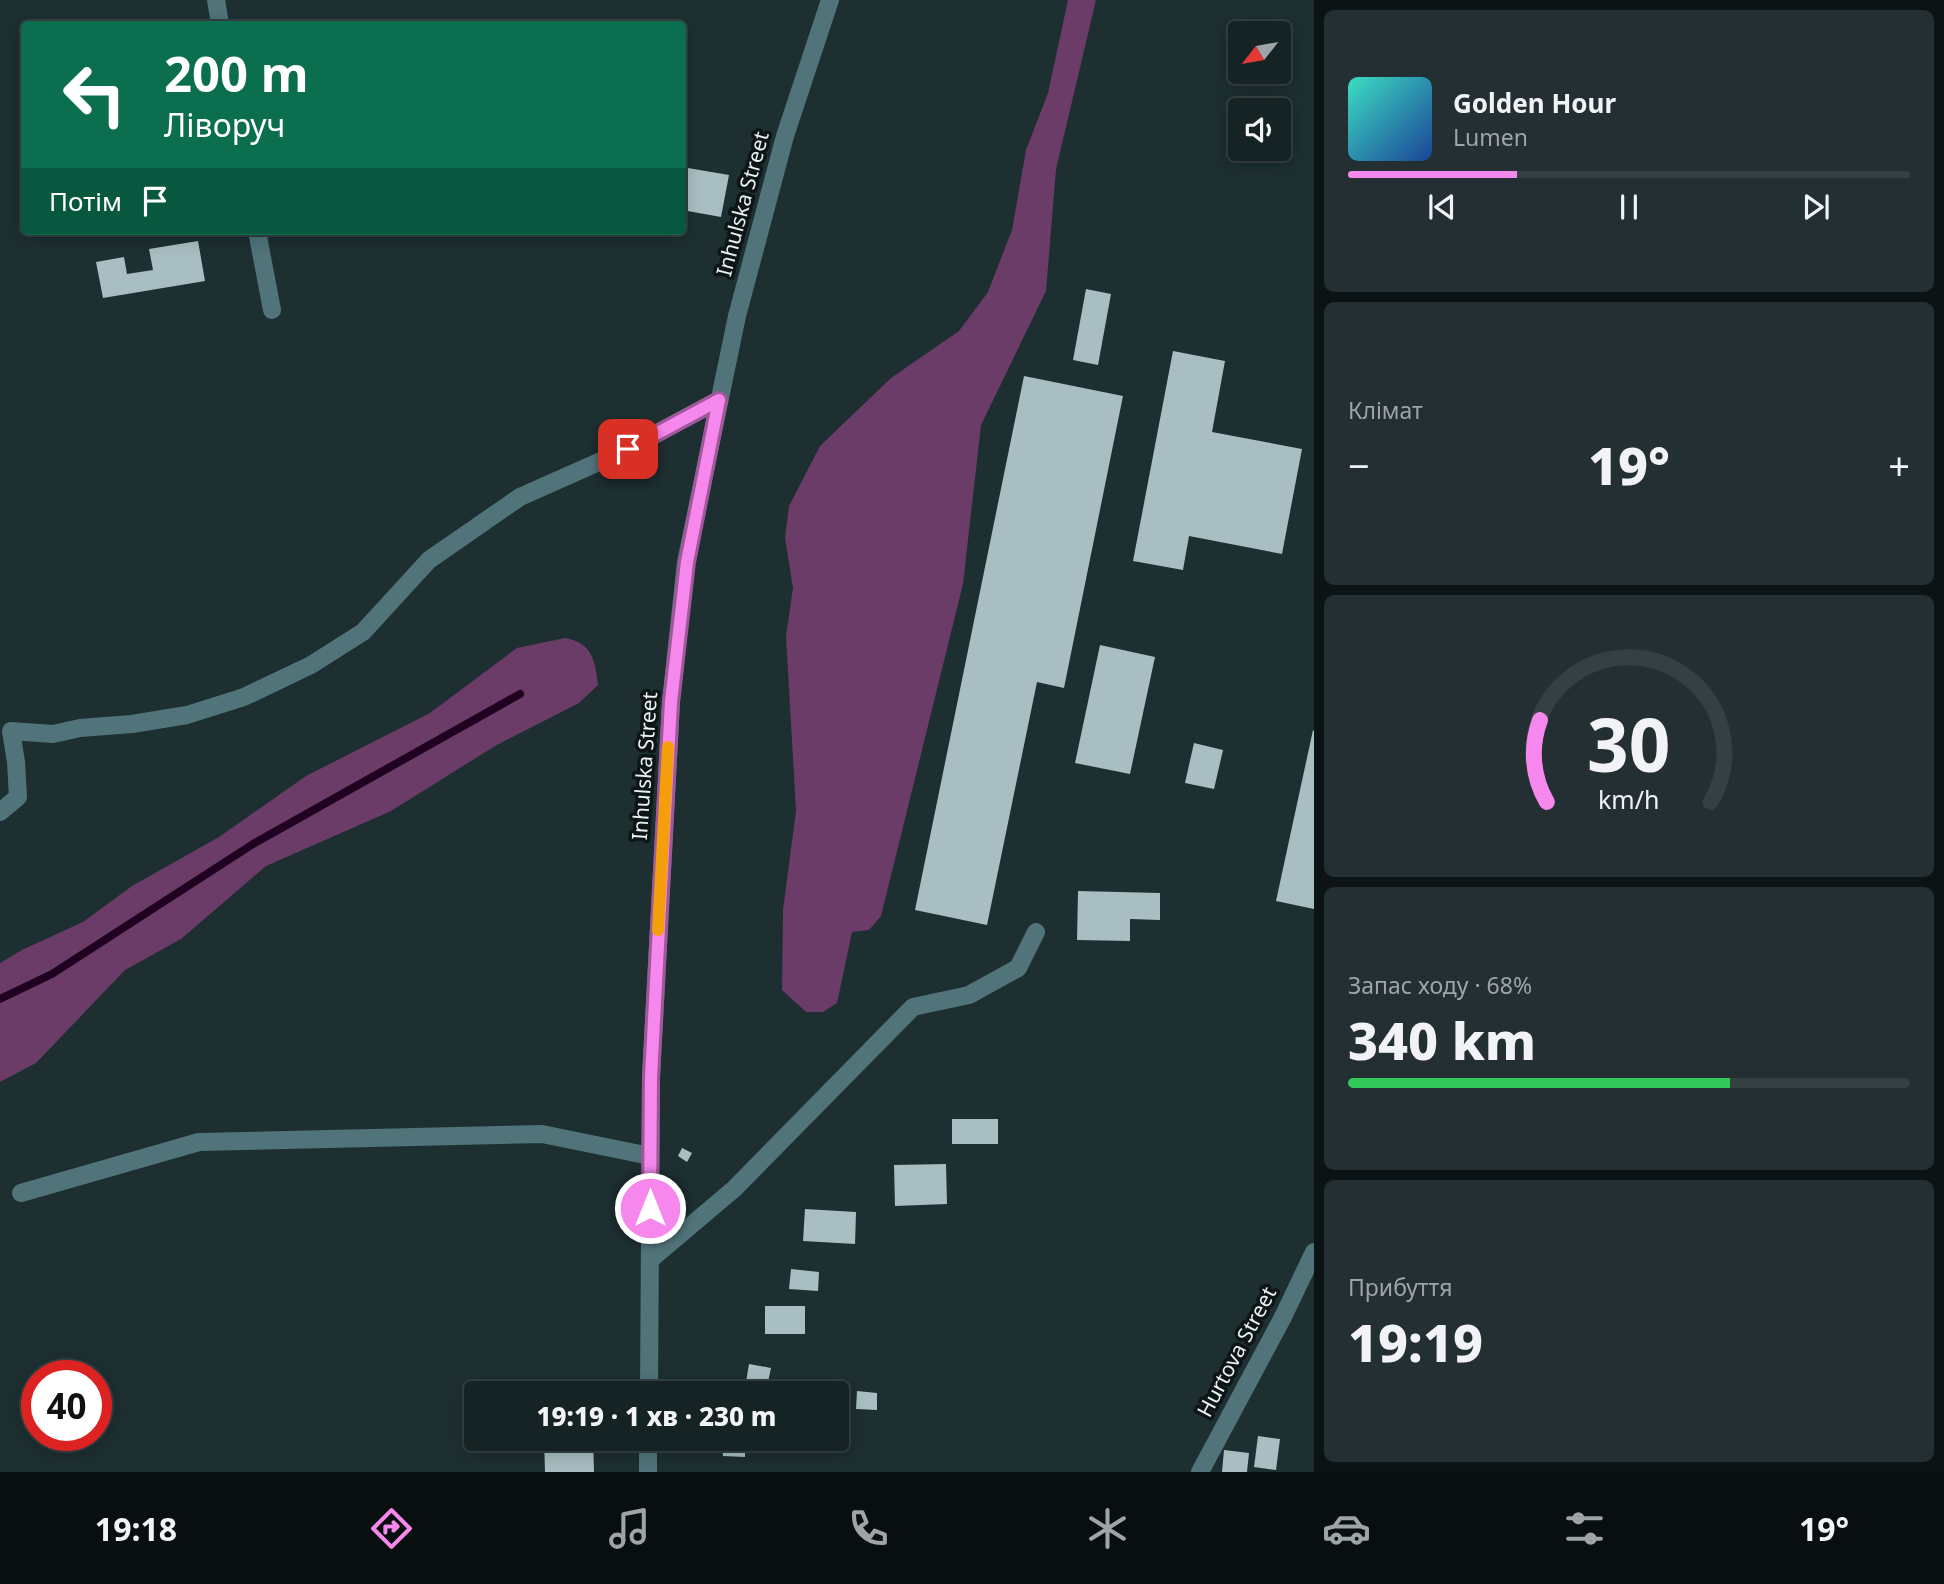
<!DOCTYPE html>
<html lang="uk">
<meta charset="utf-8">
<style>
:root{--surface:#162325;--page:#232f32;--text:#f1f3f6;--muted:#9ea4a7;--line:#354042;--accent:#f688ed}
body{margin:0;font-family:"Noto Sans",sans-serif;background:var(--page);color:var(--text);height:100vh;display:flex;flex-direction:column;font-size:26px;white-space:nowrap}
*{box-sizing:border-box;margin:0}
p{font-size:23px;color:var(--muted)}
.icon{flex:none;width:38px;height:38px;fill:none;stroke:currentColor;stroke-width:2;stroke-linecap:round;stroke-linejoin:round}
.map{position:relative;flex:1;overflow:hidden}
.panel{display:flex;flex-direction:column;gap:10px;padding:10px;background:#0c1314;width:630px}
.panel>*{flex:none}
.top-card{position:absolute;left:21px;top:21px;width:665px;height:214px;border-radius:7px;box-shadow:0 4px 18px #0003,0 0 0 2px var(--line);background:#0b6e4f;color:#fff;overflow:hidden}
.needle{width:46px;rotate:239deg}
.controls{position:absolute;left:1228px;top:21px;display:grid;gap:14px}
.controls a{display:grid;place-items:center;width:63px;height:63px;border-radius:7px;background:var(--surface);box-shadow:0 4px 18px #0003,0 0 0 2px var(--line);font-size:35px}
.speed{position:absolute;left:21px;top:1360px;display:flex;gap:14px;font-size:35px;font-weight:700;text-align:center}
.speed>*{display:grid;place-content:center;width:91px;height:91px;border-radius:50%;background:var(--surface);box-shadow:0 4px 18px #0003,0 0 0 2px var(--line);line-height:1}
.speed .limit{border:10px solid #d22;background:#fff;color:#111}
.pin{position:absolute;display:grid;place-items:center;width:60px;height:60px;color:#fff;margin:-30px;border-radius:14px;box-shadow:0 4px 10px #0006}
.me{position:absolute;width:77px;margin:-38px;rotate:0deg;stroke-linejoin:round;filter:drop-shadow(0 0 5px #0008)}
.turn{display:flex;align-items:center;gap:24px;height:147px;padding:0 28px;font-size:32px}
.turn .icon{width:91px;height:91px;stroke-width:2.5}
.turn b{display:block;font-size:49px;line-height:60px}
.then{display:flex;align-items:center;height:66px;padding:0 28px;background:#0003;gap:14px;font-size:26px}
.big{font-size:52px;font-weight:800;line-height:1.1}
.panel .tile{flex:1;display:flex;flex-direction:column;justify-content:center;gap:10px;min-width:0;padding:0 24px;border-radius:10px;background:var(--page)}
.panel .dial{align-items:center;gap:0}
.dial svg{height:182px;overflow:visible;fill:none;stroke:var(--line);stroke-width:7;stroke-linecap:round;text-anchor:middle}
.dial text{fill:var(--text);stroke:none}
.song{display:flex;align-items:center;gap:21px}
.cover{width:84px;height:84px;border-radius:10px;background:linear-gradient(135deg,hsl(170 70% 55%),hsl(220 70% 35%))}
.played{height:7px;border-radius:4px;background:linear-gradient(90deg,var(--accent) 30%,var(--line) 30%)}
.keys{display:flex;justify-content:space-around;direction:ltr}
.heat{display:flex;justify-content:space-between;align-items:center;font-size:38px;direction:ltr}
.charge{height:10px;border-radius:5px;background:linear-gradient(90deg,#34c759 68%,var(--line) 0)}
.trip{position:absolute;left:464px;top:1381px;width:385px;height:70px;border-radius:7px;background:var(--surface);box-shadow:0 4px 18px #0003,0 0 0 2px var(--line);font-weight:800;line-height:70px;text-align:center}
.dock{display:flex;height:112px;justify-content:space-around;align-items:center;background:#090e0f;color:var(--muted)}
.dock .icon{width:49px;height:49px}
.dock .on{color:var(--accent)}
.dock b{font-size:32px;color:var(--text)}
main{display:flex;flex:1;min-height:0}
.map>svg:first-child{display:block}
.green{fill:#6c3c68}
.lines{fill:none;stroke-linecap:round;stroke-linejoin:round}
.stream{stroke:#210120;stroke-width:8}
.building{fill:#a9bec2}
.minor{stroke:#50747a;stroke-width:18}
.route-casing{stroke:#a0589a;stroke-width:18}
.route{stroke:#f688ed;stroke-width:12}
.slow{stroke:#f59e0b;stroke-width:12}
.labels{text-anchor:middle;stroke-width:7;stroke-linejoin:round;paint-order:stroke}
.street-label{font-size:21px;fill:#e7f2f3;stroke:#0e1516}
</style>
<main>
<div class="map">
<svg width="1314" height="1472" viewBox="0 0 1314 1472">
<rect width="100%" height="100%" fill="#1d2f31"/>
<g class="green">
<path d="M1068,0H1096L1056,169L1046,291L981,425L963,584L881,916L869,930L852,932L837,1003L823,1012H806L782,990L783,910L796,811L786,636L793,588L785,538L789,506L820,446L891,378L959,331L988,292L1012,230L1026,150L1048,93Z"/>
<path d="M565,638C593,643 595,661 598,685L579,703L495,746L391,811L266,866L181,939L125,970L36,1063L0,1082V963L22,950L83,922L132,886L219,837L306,776L430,713L517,648Z"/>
</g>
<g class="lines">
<path class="stream" d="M0,999L52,974L253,844L520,694"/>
</g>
<g class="building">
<path d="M682,167L729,175L721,217L682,210Z"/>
<path d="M198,241L205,281L103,298L96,262L124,257L127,274L153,270L149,249Z"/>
<path d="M1086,289L1111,294L1098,365L1073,360Z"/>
<path d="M1173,351L1225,361L1212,432L1302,449L1282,554L1189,536L1183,570L1133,561Z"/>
<path d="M1024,376L1123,396L1064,688L1037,682L987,925L915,910Z"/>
<path d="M1100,645L1155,657L1130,774L1075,763Z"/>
<path d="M1313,730L1314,731V909L1276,901Z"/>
<path d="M1194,743L1223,750L1214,789L1185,783Z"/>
<path d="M1078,891L1160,893V920L1130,919V941L1077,940Z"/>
<rect x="952" y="1119" width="46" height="25"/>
<path d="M682,1148L692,1153L687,1162L678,1156Z"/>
<path d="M946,1164L947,1204L895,1206L894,1165Z"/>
<path d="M805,1209L856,1212L855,1244L803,1241Z"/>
<path d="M791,1269L819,1272L818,1291L789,1289Z"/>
<rect x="765" y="1306" width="40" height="28"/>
<path d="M749,1364L771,1368L766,1392L745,1388Z"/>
<path d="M857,1391L877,1393V1410L856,1409Z"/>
<path d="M1258,1436L1280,1439L1276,1470L1254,1467Z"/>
<path d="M544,1438H593L594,1472H545Z"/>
<path d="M722,1438H745V1457L723,1456Z"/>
<path d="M754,1438H803V1445L754,1444Z"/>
<path d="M1224,1450L1249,1453L1247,1472H1222Z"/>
</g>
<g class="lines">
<g class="minor">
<path d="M216,0L220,24"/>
<path d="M257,231L272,310"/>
<path d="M0,812L18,797L16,762L11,731L53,734L80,728L132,724L187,715L244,697L311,665L363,632L429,560L520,497L628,449L719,400"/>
<path d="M21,1193L199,1142L542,1134L650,1156"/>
<path d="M650,1260L734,1189L913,1007L969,995L1018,968L1036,932"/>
<path d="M649,1393L651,1077L671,702L686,562L737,316L785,136L830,0"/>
<path d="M648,1472V1438"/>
<path d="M1200,1472L1283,1317L1314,1252"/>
</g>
</g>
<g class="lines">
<g class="route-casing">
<path id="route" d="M628,449L719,400L687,562L671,702L651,1077L650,1208"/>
</g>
<use href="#route" class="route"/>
<path class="slow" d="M658,930L668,747"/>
</g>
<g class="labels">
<g class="street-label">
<text transform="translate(743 204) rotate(-75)" y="7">Inhulska Street</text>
<text transform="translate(645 766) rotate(-86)" y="7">Inhulska Street</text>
<text transform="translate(1237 1352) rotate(-62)" y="7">Hurtova Street</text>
</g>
</g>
</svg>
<div class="controls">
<a><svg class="needle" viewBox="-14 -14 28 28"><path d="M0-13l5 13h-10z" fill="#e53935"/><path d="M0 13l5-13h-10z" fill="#9ea4a7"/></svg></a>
<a><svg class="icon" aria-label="sound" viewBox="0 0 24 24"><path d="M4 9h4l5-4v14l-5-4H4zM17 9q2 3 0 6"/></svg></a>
</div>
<div class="speed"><div class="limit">40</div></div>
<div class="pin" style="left:628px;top:449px;background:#d93025"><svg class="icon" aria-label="arrive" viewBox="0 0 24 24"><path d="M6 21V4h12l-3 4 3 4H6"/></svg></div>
<svg class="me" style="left:650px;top:1208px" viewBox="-20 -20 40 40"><circle r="17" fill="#f688ed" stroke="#fff" stroke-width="3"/><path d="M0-11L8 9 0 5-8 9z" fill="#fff"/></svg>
<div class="trip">19:19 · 1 хв · 230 m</div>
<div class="top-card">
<div class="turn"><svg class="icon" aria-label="left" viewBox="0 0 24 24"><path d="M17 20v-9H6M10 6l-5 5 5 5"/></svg><div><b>200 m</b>Ліворуч</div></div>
<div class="then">Потім<svg class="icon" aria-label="arrive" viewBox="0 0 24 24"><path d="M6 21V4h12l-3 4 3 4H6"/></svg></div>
</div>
</div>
<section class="panel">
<div class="tile">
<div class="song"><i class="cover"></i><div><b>Golden Hour</b><p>Lumen</p></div></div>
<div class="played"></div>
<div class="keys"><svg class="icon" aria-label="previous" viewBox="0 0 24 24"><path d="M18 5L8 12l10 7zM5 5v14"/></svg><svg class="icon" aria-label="pause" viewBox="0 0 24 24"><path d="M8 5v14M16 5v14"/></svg><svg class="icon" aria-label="next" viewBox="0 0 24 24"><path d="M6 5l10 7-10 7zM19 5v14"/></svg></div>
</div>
<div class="tile"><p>Клімат</p>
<div class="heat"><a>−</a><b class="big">19°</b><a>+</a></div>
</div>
<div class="tile dial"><svg viewBox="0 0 100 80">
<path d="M14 69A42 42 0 1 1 86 69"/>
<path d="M14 69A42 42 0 0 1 11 33" stroke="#f688ed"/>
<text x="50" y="56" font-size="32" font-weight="700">30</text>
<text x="50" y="72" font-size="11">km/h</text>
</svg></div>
<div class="tile"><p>Запас ходу · 68%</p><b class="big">340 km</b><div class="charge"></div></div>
<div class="tile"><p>Прибуття</p><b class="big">19:19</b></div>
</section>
</main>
<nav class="dock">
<b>19:18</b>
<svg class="icon on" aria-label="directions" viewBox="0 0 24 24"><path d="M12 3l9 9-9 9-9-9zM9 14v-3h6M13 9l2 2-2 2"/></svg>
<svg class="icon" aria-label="music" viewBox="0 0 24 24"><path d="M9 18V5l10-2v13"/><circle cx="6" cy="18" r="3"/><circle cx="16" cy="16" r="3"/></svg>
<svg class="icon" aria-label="phone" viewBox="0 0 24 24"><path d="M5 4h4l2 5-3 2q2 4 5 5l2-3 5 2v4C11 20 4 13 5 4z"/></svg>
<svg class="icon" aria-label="climate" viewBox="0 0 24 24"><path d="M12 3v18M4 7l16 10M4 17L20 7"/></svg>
<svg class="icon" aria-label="car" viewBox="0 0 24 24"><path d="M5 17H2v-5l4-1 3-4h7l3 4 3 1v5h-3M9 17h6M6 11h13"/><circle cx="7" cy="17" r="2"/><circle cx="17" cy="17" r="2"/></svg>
<svg class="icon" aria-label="filters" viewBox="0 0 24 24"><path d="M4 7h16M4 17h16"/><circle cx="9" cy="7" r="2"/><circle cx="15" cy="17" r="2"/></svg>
<b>19°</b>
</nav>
